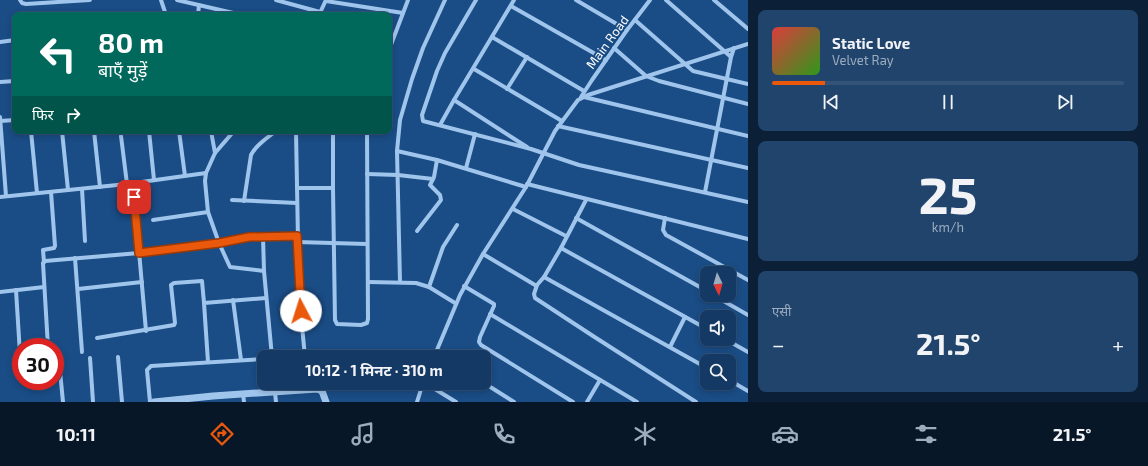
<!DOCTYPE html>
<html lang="hi">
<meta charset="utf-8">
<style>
:root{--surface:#143964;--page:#21446d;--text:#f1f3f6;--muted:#9dacbf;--line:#335378;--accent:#ea580c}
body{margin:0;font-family:"Exo 2","Noto Sans Devanagari",sans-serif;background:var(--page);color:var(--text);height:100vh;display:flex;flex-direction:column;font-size:15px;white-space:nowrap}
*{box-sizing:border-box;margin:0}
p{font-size:13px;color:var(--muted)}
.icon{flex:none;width:22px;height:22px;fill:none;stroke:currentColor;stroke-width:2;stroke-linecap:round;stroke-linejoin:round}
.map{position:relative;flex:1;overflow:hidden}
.sheet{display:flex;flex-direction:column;gap:10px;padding:10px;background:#0b1f37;width:400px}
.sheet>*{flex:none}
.banner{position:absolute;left:12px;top:12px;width:380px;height:122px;border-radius:8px;box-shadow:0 2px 6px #0003,0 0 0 1px var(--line);background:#00695c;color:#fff;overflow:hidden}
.needle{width:26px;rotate:175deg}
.fabs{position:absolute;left:700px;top:266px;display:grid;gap:8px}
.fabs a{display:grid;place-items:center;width:36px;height:36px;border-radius:8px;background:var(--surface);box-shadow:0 2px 6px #0003,0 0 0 1px var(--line);font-size:20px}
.speed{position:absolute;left:12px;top:338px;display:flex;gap:8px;font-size:20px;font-weight:700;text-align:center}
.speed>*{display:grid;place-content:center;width:52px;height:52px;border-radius:50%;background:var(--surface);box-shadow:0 2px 6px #0003,0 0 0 1px var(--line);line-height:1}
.speed .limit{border:6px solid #d22;background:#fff;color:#111}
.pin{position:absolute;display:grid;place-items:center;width:34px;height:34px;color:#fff;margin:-17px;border-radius:8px;box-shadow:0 2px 6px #0006}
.me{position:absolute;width:44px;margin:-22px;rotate:355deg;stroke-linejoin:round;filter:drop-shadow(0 0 3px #0008)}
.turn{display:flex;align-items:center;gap:14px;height:84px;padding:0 20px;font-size:18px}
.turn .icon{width:52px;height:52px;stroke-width:2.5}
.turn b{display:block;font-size:28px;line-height:34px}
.then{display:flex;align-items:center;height:38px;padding:0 20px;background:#0003;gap:8px;font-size:15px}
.big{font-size:30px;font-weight:700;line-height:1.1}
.sheet .tile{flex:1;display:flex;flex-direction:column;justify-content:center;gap:6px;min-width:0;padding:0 14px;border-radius:8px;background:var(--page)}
.sheet .dial{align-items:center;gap:0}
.dial b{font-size:52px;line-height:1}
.song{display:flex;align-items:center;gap:12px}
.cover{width:48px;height:48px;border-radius:6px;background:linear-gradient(135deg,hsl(0 70% 55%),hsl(110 70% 35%))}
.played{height:4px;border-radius:2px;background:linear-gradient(90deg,var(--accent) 15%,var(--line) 15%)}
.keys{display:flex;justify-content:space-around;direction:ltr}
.heat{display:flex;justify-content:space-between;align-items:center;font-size:22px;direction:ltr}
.trip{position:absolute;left:257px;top:350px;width:234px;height:40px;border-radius:8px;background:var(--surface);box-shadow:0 2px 6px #0003,0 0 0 1px var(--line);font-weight:700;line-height:40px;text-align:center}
.tab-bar{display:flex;height:64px;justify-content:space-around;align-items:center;background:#081728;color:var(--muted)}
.tab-bar .icon{width:28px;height:28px}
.tab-bar .current{color:var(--accent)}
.tab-bar b{font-size:18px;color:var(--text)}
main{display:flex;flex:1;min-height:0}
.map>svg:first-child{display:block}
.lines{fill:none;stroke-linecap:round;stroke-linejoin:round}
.minor{stroke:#a0c5ec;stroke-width:4}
.tertiary{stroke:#a0c5ec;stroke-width:7}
.route-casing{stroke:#983908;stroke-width:10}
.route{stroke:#ea580c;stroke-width:7}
.labels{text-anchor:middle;stroke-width:4;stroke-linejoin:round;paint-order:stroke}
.street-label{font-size:13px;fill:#fff;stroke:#1a4c85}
</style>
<main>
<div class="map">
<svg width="748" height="402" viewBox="0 0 748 402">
<rect width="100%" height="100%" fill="#1a4c85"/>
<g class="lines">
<g class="minor">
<path d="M20,0L22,3L26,4L90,0"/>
<path d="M161,0L166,15"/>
<path d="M177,0L242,15"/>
<path d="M276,0L320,12"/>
<path d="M476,0L445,53L437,71L422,115L423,121L531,149L579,165L748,202"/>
<path d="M514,0L454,100L527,147"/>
<path d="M576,0L627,30"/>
<path d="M666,0L731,57"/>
<path d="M714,0L748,29"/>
<path d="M326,1L403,13"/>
<path d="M511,6L606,60"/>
<path d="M198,15L199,5"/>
<path d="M319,15L326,0"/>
<path d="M635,20L693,71L748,84"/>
<path d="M492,37L584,91"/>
<path d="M0,42L15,40"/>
<path d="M614,48L646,76L659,81L748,104"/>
<path d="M389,50L408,0"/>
<path d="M474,69L562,121"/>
<path d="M0,82L15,81"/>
<path d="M507,89L527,57"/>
<path d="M581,97L592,80L627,30L650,0"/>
<path d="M584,97L748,136"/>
<path d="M0,117L6,196"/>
<path d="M0,121L15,120"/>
<path d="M440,125L454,100"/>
<path d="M558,126L748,168"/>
<path d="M31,131L37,193"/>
<path d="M62,131L68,190"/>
<path d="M94,131L100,187"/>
<path d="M149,131L154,180"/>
<path d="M179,131L185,176"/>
<path d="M211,131L215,153"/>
<path d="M234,131L215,153L206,173L205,181L208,212L219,243L230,267L264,271"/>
<path d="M296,131L299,295L305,357"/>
<path d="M333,131V188L335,320L337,324L361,325L367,323L368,319L367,131"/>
<path d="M121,136L127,184"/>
<path d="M397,151L437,160L526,187"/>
<path d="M466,168L475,134"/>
<path d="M367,174L398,175L433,179"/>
<path d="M133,183L146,331"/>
<path d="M527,184L748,239"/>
<path d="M297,188H333"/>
<path d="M82,189L85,241"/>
<path d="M705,192L731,57L734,48"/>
<path d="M0,197L127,184L206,173"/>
<path d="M232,200L297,203"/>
<path d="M244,201L251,155C256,145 267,138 276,131"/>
<path d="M513,209L566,236"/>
<path d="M576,218L707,291"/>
<path d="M665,218L663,230L666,235L748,280"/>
<path d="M153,220L208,212"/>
<path d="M417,231L441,200L440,195L430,185L434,177L437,160"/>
<path d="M297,242L367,244"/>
<path d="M561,248L707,329"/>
<path d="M483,254L535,285H537L544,277L561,248L586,200"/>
<path d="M75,258L82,352"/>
<path d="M44,262L43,250L54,248L55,246L51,192"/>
<path d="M544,277L707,368"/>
<path d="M368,282L416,283L429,287L455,303"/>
<path d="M400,282L397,151L400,120L412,79L423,48L445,0"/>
<path d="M537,285L534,294L535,298L593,336L696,402"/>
<path d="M464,286L494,304V306L480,337L479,342L481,345L573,402"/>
<path d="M429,287L443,247L457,225"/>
<path d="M78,289L142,282"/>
<path d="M16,290L20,354"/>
<path d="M0,292L44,287"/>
<path d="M713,295L748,315"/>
<path d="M233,300L241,360"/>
<path d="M490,314L637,402"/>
<path d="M97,338L174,325L175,323L171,285L174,283L202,281L204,303"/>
<path d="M725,339L748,352"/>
<path d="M48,347L43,263L45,261L139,253L219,243L240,238L263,236"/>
<path d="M670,347L685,317"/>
<path d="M436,352L443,357"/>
<path d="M118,357L122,402"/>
<path d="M272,357L264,271L263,236L297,235"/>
<path d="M434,357L460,295L483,254L526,187L555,131L578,100L588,95L748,44"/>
<path d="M90,358L93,402"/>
<path d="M55,360L60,371L63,402"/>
<path d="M208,362L204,303L266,298"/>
<path d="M729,380L748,391"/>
<path d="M274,383L276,402"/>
<path d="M425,383L456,402"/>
<path d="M484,383L514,402"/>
<path d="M243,394L244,402"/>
<path d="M150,402L147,370L151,366L264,359"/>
<path d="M417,402L423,383"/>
<path d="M587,402L600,380"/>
</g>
<path class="tertiary" d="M154,402L213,396L317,389L322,391L326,402"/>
</g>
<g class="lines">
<g class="route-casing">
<path id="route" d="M134,197L139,253L219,243L249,237L297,236L301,311"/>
</g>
<use href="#route" class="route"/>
</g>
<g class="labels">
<g class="street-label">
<text transform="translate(607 42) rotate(-54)" y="5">Main Road</text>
</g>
</g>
</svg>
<div class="fabs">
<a><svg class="needle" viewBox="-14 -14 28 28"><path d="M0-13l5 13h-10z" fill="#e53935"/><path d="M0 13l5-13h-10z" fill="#9dacbf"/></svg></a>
<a><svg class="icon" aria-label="sound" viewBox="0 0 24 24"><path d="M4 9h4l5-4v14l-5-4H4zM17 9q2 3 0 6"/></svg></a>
<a><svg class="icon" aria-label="search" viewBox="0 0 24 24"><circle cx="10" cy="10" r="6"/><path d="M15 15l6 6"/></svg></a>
</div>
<div class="speed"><div class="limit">30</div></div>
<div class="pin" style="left:134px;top:197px;background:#d93025"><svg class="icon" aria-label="arrive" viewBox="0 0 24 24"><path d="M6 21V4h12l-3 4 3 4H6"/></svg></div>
<svg class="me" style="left:301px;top:311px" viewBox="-20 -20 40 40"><circle r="19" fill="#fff"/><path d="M0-13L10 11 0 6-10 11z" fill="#ea580c"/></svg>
<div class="trip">10:12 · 1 मिनट · 310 m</div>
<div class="banner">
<div class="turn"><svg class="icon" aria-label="left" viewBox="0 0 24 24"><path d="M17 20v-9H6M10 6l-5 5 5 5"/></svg><div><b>80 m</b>बाएँ मुड़ें</div></div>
<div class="then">फिर<svg class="icon" aria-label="right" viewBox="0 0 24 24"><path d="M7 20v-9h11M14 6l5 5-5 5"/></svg></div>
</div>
</div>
<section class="sheet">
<div class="tile">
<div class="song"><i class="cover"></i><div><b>Static Love</b><p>Velvet Ray</p></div></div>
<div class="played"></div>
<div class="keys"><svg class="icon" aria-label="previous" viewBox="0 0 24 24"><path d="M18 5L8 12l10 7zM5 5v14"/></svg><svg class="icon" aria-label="pause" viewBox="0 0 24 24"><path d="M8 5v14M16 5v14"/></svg><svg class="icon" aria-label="next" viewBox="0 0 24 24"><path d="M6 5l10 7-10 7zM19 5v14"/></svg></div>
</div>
<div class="tile dial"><b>25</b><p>km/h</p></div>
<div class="tile"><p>एसी</p>
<div class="heat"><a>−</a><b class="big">21.5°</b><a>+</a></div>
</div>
</section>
</main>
<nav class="tab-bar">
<b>10:11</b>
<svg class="icon current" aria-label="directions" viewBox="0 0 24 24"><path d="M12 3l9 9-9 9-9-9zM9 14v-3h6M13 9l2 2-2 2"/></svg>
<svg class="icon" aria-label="music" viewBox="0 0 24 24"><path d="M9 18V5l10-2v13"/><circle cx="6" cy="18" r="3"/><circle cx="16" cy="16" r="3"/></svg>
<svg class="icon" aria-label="phone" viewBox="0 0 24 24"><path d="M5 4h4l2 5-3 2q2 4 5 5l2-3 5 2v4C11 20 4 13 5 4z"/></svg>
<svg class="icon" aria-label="climate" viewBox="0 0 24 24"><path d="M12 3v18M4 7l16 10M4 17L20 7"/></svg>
<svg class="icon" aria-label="car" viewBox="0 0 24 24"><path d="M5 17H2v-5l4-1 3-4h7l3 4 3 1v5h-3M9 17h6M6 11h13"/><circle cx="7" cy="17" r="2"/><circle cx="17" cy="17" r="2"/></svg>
<svg class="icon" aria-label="filters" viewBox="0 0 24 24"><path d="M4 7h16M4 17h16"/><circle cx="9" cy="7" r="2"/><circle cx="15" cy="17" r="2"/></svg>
<b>21.5°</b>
</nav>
